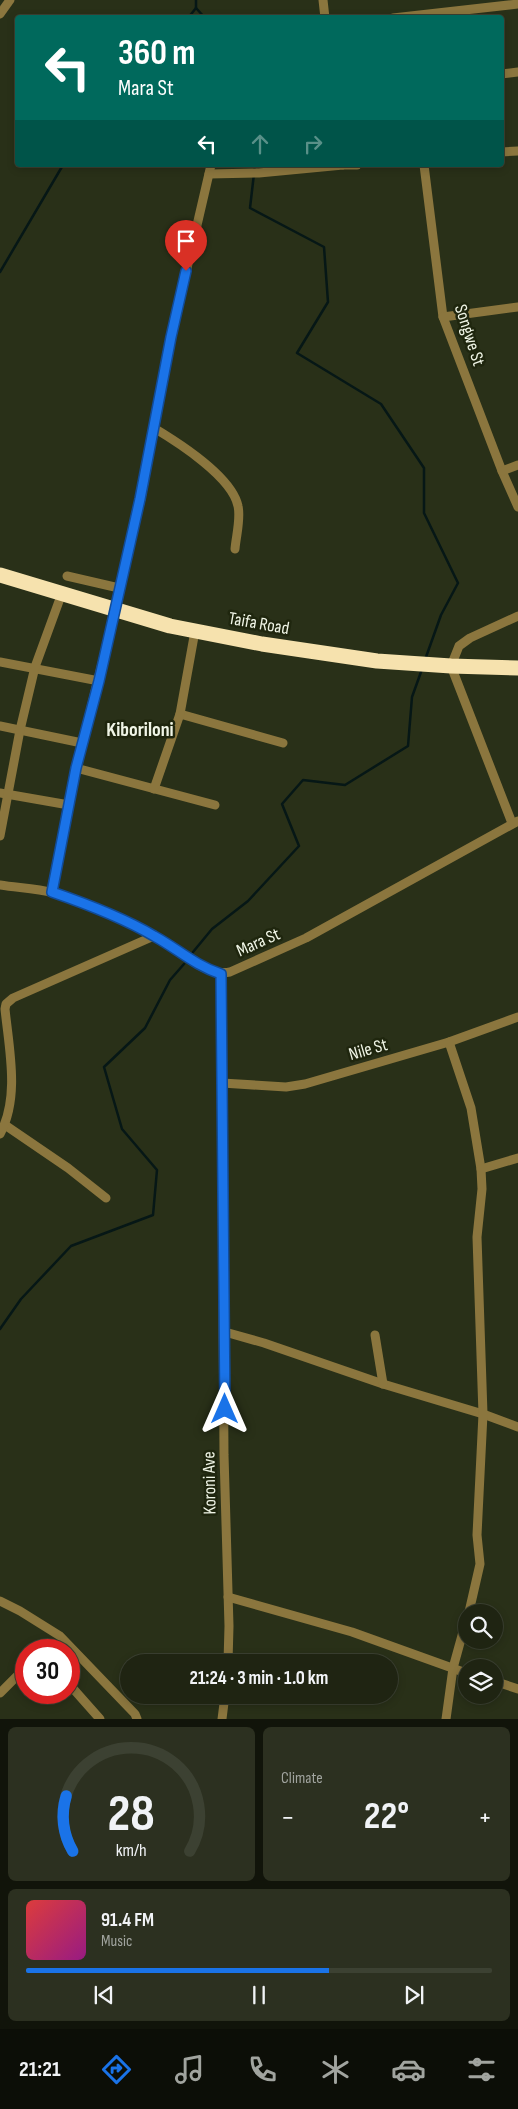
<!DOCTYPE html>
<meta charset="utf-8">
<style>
:root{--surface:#1f2412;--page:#2c3020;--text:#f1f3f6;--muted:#a1a49f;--line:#3c4132;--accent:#1a73e8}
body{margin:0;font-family:"Sofia Sans Condensed",sans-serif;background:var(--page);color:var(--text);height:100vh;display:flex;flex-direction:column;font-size:19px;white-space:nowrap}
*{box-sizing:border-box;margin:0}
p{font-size:16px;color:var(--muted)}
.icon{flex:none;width:28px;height:28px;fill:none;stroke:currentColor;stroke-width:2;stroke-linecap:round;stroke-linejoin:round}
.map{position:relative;height:1719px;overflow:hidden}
.sheet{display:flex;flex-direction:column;gap:8px;padding:8px;background:#11140a;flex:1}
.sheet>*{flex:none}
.banner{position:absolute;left:15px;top:15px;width:489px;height:152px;border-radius:5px;box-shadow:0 2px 8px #0003,0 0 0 1px var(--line);background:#00695c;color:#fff;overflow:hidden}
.buttons{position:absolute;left:458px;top:1604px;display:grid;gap:10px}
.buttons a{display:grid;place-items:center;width:45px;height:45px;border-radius:50%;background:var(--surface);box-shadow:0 2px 8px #0003,0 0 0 1px var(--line);font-size:25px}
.speed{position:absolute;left:15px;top:1639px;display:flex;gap:10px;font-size:25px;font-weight:700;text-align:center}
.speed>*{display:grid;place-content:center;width:65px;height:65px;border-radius:50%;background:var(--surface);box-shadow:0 2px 8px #0003,0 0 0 1px var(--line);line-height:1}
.speed .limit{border:8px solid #d22;background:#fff;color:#111}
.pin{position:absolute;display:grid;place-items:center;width:42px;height:42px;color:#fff;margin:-51px -21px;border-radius:50% 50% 50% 0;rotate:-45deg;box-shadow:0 0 5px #0007}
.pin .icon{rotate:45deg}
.me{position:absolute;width:55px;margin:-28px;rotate:0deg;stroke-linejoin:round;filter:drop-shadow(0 0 4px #0008)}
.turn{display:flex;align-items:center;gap:18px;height:105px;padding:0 20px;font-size:22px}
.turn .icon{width:65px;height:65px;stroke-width:2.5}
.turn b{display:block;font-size:35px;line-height:42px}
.lanes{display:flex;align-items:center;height:48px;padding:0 20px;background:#0003;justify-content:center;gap:25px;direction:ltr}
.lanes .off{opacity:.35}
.big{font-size:38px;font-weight:700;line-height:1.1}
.sheet .card{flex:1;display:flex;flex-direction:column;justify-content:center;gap:8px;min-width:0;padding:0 18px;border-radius:8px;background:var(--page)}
.sheet .dial{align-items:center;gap:0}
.dial svg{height:130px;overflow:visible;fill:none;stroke:var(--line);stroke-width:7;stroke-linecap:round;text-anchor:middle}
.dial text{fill:var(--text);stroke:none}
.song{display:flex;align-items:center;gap:15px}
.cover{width:60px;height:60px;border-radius:8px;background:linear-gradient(135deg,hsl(0 70% 55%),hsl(310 70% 35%))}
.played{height:5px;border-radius:2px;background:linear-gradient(90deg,var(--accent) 65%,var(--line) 65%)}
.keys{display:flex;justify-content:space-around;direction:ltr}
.heat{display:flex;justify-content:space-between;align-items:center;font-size:28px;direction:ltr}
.sheet .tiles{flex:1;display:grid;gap:8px;grid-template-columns:1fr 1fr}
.card:last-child{grid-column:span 2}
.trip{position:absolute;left:120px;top:1654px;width:278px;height:50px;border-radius:25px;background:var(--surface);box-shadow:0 2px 8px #0003,0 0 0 1px var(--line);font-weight:700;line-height:50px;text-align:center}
.tab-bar{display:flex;height:80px;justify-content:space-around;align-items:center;background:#0c0e07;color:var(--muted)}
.tab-bar .icon{width:35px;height:35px}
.tab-bar .selected{color:var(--accent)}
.tab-bar b{font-size:22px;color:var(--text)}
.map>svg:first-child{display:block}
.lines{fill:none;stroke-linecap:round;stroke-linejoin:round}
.stream{stroke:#061716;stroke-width:2.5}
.street{stroke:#8b763e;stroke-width:9}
.highway{stroke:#f6e2ae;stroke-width:15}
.route-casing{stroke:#114b97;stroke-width:12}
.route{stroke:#1a73e8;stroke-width:9}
.labels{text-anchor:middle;stroke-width:5;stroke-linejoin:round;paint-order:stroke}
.street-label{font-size:18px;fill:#f0f5e6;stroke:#1f260e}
.quarter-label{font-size:20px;font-weight:bold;fill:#f0f5e6;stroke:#1f260e}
</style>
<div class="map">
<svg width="518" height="1719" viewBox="0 0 518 1719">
<rect width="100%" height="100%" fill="#293018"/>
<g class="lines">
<g class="stream">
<path d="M196,8L205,18"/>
<path d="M188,18L196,8V0"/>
<path d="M255,165L250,208L324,247L328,302L297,353L381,404L424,468V513L458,583L441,615L426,657"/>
<path d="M0,272L63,165"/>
<path d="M193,952L212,929L248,901L299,846L282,804L303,780L345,785L408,746L412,697L421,672"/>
<path d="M0,1329L21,1299L71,1246L153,1215L157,1170L122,1129L104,1067L145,1028L170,980L184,964"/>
</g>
<g class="street">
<path d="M323,0L325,18"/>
<path d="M0,14L10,0"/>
<path d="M393,18L518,4"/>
<path d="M501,74L518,72"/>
<path d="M501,152L518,151"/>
<path d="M343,165H357"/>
<path d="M424,165L443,317L502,471L518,507"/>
<path d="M209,174L259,173L343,165"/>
<path d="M443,317L518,307"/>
<path d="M154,428C179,443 232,477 238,506C241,519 236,536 235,549"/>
<path d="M502,471L518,465"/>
<path d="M67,576L119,588"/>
<path d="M0,662L99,681"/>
<path d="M180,714L283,743"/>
<path d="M0,726L82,743"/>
<path d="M76,768L215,805"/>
<path d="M154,789L180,714L195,631"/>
<path d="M0,793L69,805"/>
<path d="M512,823L451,666L459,646L470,638L518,616"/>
<path d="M0,836L20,730L35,667L62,593"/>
<path d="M0,885C17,888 36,888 53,893C94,904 136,924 172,947C189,959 208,976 230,972L306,938L518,821"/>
<path d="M51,892L76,768L115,611L119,588L141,499L171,337L211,165"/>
<path d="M221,974L224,1455L229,1626L228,1662"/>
<path d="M449,1042L471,1108L481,1169"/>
<path d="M222,1083L286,1087L305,1084L449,1042L518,1017"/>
<path d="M5,1125L68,1168L106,1198"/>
<path d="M0,1134C20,1097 9,1049 5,1009L6,1004L13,998L154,936"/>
<path d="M225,1332L264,1343L383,1384L483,1414L518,1427"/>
<path d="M375,1335L383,1384"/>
<path d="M228,1597L352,1632L466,1673"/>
<path d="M0,1601L20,1611L60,1636L135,1714L137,1719"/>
<path d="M469,1612L480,1564L477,1535L483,1414L477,1237L482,1189L481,1169L518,1158"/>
<path d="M494,1681L518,1689"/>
<path d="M69,1684L100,1719"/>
<path d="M0,1693L26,1667"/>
<path d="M222,1719L225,1695"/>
<path d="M446,1719L453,1668L466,1621"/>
</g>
<path class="highway" d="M0,575L170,626L262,644L377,661L451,666L518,668"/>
</g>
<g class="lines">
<g class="route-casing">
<path id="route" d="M186,271L171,337L140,499L99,681L76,768L52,892C87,904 122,917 154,936C178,949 194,965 221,974L225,1409"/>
</g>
<use href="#route" class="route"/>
</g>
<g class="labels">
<g class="street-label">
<text transform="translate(470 335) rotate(72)" y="6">Songwe St</text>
<text transform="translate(259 623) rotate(10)" y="6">Taifa Road</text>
<text transform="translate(258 942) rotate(-24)" y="6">Mara St</text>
<text transform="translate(368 1049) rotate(-16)" y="6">Nile St</text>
<text transform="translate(209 1483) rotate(-91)" y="6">Koroni Ave</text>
</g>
<g class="quarter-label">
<text x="140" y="736">Kiboriloni</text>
</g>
</g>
</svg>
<div class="buttons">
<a><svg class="icon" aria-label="search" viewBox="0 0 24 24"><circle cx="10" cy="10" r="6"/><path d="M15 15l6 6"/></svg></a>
<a><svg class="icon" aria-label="layers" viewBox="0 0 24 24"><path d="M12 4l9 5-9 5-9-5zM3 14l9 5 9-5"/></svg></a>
</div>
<div class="speed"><div class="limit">30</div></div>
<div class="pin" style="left:186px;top:271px;background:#d93025"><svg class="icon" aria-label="arrive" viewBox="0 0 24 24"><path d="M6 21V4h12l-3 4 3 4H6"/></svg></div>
<svg class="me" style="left:225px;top:1409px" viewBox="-20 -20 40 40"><path d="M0-17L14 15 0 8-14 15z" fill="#1a73e8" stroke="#fff" stroke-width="4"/></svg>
<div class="trip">21:24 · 3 min · 1.0 km</div>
<div class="banner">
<div class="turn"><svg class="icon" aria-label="left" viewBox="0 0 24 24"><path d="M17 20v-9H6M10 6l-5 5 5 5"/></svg><div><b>360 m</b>Mara St</div></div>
<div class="lanes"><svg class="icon" aria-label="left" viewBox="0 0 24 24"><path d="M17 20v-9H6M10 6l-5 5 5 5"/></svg><svg class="icon off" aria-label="ahead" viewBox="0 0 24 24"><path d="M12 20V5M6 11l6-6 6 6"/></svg><svg class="icon off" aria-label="right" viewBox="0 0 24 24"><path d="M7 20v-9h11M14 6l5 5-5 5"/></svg></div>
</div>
</div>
<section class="sheet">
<div class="tiles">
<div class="card dial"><svg viewBox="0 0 100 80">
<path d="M14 69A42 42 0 1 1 86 69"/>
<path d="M14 69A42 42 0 0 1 10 35" stroke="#1a73e8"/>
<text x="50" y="56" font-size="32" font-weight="700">28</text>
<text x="50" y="72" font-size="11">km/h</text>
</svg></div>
<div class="card"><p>Climate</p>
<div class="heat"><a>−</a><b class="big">22°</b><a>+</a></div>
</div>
<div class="card">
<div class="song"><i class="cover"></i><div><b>91.4 FM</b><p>Music</p></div></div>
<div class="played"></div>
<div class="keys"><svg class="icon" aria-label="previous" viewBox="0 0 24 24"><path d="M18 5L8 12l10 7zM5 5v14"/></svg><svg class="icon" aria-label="pause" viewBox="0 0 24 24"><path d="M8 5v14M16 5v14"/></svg><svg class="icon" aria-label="next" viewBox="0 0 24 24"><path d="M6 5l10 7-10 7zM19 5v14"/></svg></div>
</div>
</div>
</section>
<nav class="tab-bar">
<b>21:21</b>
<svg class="icon selected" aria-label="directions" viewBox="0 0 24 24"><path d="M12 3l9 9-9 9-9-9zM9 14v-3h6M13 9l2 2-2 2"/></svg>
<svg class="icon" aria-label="music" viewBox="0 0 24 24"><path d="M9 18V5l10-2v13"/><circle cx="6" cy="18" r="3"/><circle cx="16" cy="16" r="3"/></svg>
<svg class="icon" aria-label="phone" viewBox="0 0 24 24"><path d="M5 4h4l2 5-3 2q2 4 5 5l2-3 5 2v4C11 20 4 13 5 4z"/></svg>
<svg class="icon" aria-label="climate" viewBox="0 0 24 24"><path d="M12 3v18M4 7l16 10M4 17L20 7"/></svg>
<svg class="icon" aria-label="car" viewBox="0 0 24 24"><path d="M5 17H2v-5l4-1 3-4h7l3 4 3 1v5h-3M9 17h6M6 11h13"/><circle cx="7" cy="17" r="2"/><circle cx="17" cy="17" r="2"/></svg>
<svg class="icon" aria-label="filters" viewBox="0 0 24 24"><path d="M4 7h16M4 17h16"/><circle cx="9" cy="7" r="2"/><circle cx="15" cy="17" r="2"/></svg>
</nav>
